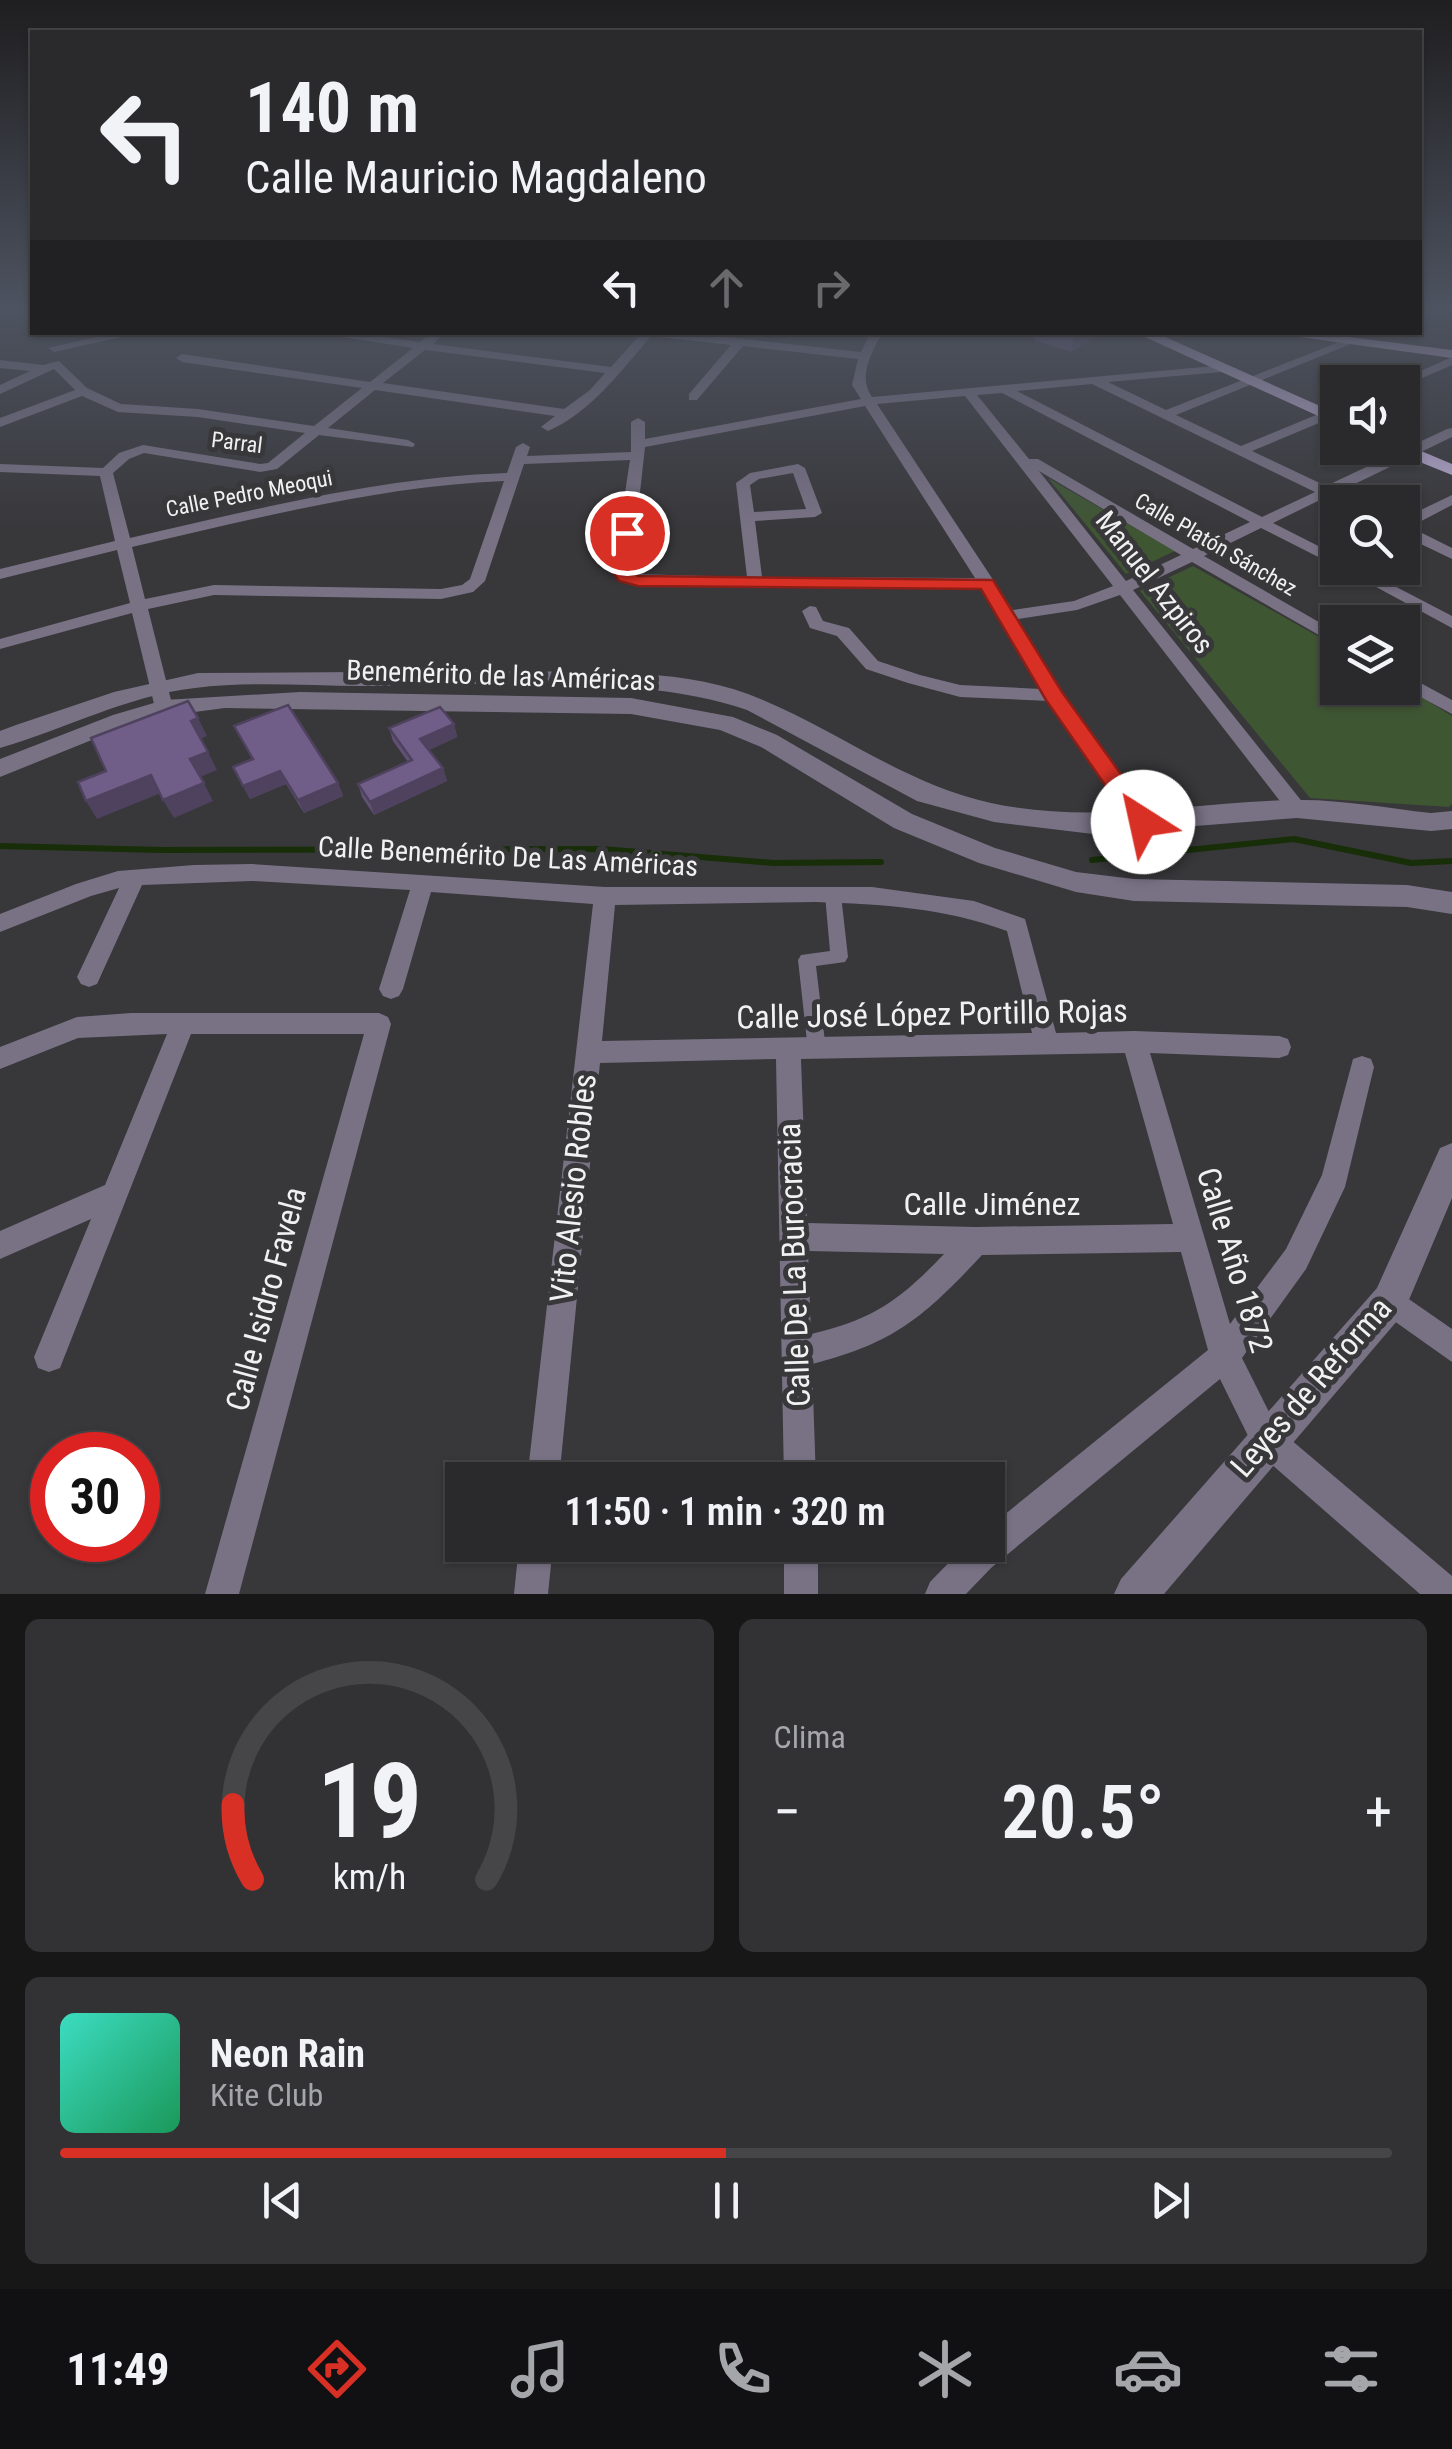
<!DOCTYPE html>
<html lang="es">
<meta charset="utf-8">
<style>
:root{--surface:#2a292c;--page:#323134;--text:#f1f3f6;--muted:#a5a6a9;--line:#464548;--accent:#d93025}
body{margin:0;font-family:"Roboto Condensed",sans-serif;background:var(--page);color:var(--text);height:100vh;display:flex;flex-direction:column;font-size:38px;white-space:nowrap}
*{box-sizing:border-box;margin:0}
p{font-size:32px;color:var(--muted)}
.icon{flex:none;width:55px;height:55px;fill:none;stroke:currentColor;stroke-width:2;stroke-linecap:round;stroke-linejoin:round}
.map{position:relative;height:1594px;overflow:hidden}
.side{display:flex;flex-direction:column;gap:25px;padding:25px;background:#171718;flex:1}
.side>*{flex:none}
.hud{position:absolute;left:30px;top:30px;width:1392px;height:305px;border-radius:0px;box-shadow:0 2px 8px #0004,0 0 0 2px var(--line);background:#2a292c;color:var(--text);overflow:hidden}
.fabs{position:absolute;left:1320px;top:365px;display:grid;gap:20px}
.fabs a{display:grid;place-items:center;width:100px;height:100px;border-radius:0px;background:var(--surface);box-shadow:0 2px 8px #0004,0 0 0 2px var(--line);font-size:50px}
.speed{position:absolute;left:30px;top:1432px;display:flex;gap:20px;font-size:50px;font-weight:700;text-align:center}
.speed>*{display:grid;place-content:center;width:130px;height:130px;border-radius:50%;background:var(--surface);box-shadow:0 2px 8px #0004,0 0 0 2px var(--line);line-height:1}
.speed .limit{border:15px solid #d22;background:#fff;color:#111}
.pin{position:absolute;display:grid;place-items:center;width:85px;height:85px;color:#fff;margin:-42px;border:5px solid #fff;border-radius:50%;box-shadow:0 2px 10px #0007}
.me{position:absolute;width:110px;margin:-55px;rotate:325deg;stroke-linejoin:round;filter:drop-shadow(0 0 8px #0008)}
.turn{display:flex;align-items:center;gap:35px;height:210px;padding:0 50px;font-size:45px}
.turn .icon{width:130px;height:130px;stroke-width:2.5}
.turn b{display:block;font-size:70px;line-height:85px}
.lanes{display:flex;align-items:center;height:95px;padding:0 50px;background:#0003;justify-content:center;gap:50px;direction:ltr}
.lanes .off{opacity:.35}
.big{font-size:75px;font-weight:600;line-height:1.1}
.side .card{flex:1;display:flex;flex-direction:column;justify-content:center;gap:15px;min-width:0;padding:0 35px;border-radius:15px;background:var(--page)}
.side .dial{align-items:center;gap:0}
.dial svg{height:260px;overflow:visible;fill:none;stroke:var(--line);stroke-width:7;stroke-linecap:round;text-anchor:middle}
.dial text{fill:var(--text);stroke:none}
.song{display:flex;align-items:center;gap:30px}
.cover{width:120px;height:120px;border-radius:15px;background:linear-gradient(135deg,hsl(170 70% 55%),hsl(150 70% 35%))}
.played{height:10px;border-radius:5px;background:linear-gradient(90deg,var(--accent) 50%,var(--line) 50%)}
.keys{display:flex;justify-content:space-around;direction:ltr}
.heat{display:flex;justify-content:space-between;align-items:center;font-size:55px;direction:ltr}
.side .tiles{flex:1;display:grid;gap:25px;grid-template-columns:1fr 1fr}
.card:last-child{grid-column:span 2}
.trip{position:absolute;left:445px;top:1462px;width:560px;height:100px;border-radius:0px;background:var(--surface);box-shadow:0 2px 8px #0004,0 0 0 2px var(--line);font-weight:600;line-height:100px;text-align:center}
.tabs{display:flex;height:160px;justify-content:space-around;align-items:center;background:#111012;color:var(--muted)}
.tabs .icon{width:70px;height:70px}
.tabs .active{color:var(--accent)}
.tabs b{font-size:45px;color:var(--text)}
.map>svg:first-child{display:block}
.green{fill:#3f5633}
.lines{fill:none;stroke-linecap:round;stroke-linejoin:round}
.stream{stroke:#172e08;stroke-width:6}
.pedestrian{fill:#797285;fill-rule:evenodd}
.minor{fill:#797285;fill-rule:evenodd}
.tertiary{fill:#797285;fill-rule:evenodd}
.primary{fill:#baaad1;fill-rule:evenodd}
.wall{fill:#605175}
.shaded-wall{fill:#4e425f}
.building{fill:#705e88;stroke:#4e425f;stroke-width:2.5}
.route{fill:#d93025;stroke:#8d1f18;stroke-width:2.5}
.labels{text-anchor:middle;stroke-width:10;stroke-linejoin:round;paint-order:stroke}
.far-street-label{font-size:22px;fill:#f1f1f2;stroke:#38373a}
.street-label{font-size:28px;fill:#f1f1f2;stroke:#38373a}
.near-street-label{font-size:32px;fill:#f1f1f2;stroke:#38373a}
</style>
<div class="map">
<svg width="1452" height="1594" viewBox="0 0 1452 1594">
<rect width="100%" height="100%" fill="#38373a"/>
<g class="green">
<path d="M1048,478L1175,551L1126,574Z"/>
<path d="M1193,566L1337,647L1338,688L1403,686L1452,716V804L1449,807L1310,798L1140,591Z"/>
</g>
<g class="lines">
<g class="stream">
<path d="M0,846L162,850L602,849L774,863L881,862"/>
<path d="M1092,860L1294,839L1411,863L1452,861"/>
</g>
<path class="pedestrian" d="M833,889L839,890L841,895L848,957L845,962L816,966L826,1050L824,1056L817,1058L810,1056L808,1050L798,960L801,955L830,951L825,895L827,890Z"/>
<g class="minor">
<path d="M118,332H144L54,352L48,348Z"/>
<path d="M311,332H346L420,342L432,332H445L433,344L611,367L640,335L639,332H680L861,352L871,332H882C872,354 857,375 872,397L1225,365L1227,368L1221,372L1108,382L1166,410L1347,339L1353,342L1351,344L1176,415L1241,446L1338,406V415L1252,451L1326,486L1447,429L1452,428V437L1338,492L1354,502L1338,503L1326,497L1273,523L1338,556V567L1261,528L1204,556L1338,633V646L1192,562L1133,590L1304,804L1307,809L1304,814H1290L1120,595L1077,610L1018,619L1061,692L1150,817L1153,822L1150,827H1136L1049,701L960,697L908,683L866,669L837,636L810,628L802,611L810,606L816,607L823,621L849,628L878,661L920,675L960,685L1041,689L982,588L637,586L619,580L613,571L630,460L524,464L485,581L473,592L441,599L214,595L148,609L173,708L170,712H158L155,708L132,613L0,649V639L130,603L117,550L0,579V569L115,541L100,476L0,472V464L103,468L119,453L143,445L260,464L268,463L305,433L198,417L118,412L82,396L0,427V418L75,390L54,369L0,394V385L30,371L0,368V360L43,365L59,361L87,388L121,404L198,409L314,426L362,388L182,362L176,358L182,354L370,382L413,348ZM651,336L731,345L689,394V400H697L743,346L858,359L852,385L861,399L645,439V422L638,418L631,422V452L527,456L530,447L523,443L516,447L507,473C380,477 253,510 130,538L113,473L129,459L144,453L260,472L277,469L319,435L413,447L415,444L408,440L328,428L375,390L555,416L541,427L548,431C590,413 621,371 651,336ZM425,350L605,373L590,390L564,409L383,383ZM1092,384L1315,492L1262,517L1017,391ZM1002,393L1250,522L1193,549L1038,459H1029L977,395ZM965,396L1113,586L1074,601L1013,610L877,404ZM865,406L975,578L762,577L755,521L815,517L822,513L805,468L798,464L750,473L736,483L747,577L631,574L645,447ZM1039,471L1181,555L1126,581ZM793,473L806,509L754,512L750,485L759,479ZM504,481L470,579L462,585L441,589L214,585L145,599L132,547C254,519 379,486 504,481Z"/>
<path d="M1452,357V365L1406,385L1396,382Z"/>
<path d="M1452,495V505L1410,527L1452,548V559L1402,535V519Z"/>
<path d="M1341,568H1360L1452,616V628Z"/>
<path d="M1402,673L1452,700V714L1402,687Z"/>
<path d="M252,864L605,887H872L974,901L1025,919L1056,1033L1134,1031L1279,1036L1288,1039L1291,1047L1288,1055L1279,1058L1150,1053L1230,1324L1286,1249L1322,1175L1353,1059L1362,1056L1371,1059L1374,1067L1345,1187L1306,1269L1242,1358L1277,1428L1452,1576V1594H1420L1255,1450L1220,1379L991,1568L966,1594H925L930,1582L966,1545H988V1528L1208,1350L1181,1252L982,1255C925,1316 895,1343 812,1364L816,1480H784L776,1059L600,1063L559,1480H527L593,904L431,892L403,989L399,996L391,999L383,996L379,989L410,890L252,881L142,885L97,984L89,987L81,984L77,977L119,888L91,896L0,932V914L76,884L118,871L194,865ZM816,902C882,904 945,908 1007,931L1032,1033L602,1041L615,905ZM1125,1053L1173,1224L976,1227L807,1223L801,1059ZM808,1251L944,1254C899,1301 874,1319 811,1334Z"/>
<path d="M131,1013H379L388,1017L391,1024L239,1594H205L364,1034H191L60,1368L49,1372L38,1368L34,1357L91,1219L0,1259V1231L105,1185L167,1034L78,1038L0,1069V1047L77,1017Z"/>
<path d="M1390,1286L1452,1329V1362L1380,1311L1375,1301L1380,1291Z"/>
<path d="M519,1545H553L548,1594H514Z"/>
<rect x="784" y="1545" width="34" height="49"/>
</g>
<g class="tertiary">
<path d="M515,671C596,673 688,667 763,700C841,733 908,785 991,803C1093,825 1192,802 1295,800C1339,799 1386,808 1431,813L1452,811V829L1431,831L1297,818L1093,834L994,822L917,801L747,710C639,673 477,685 362,686C308,686 249,681 195,688C126,696 66,729 0,748V731L16,725L114,692L198,673Z"/>
<path d="M300,692L631,698L733,717L777,735L912,814L995,848L1076,872L1134,879L1407,885L1452,892V914L1407,907L1134,901L1076,892L979,863L894,828L761,747L720,730L631,714L225,708L164,716L129,725L0,777V759L113,715L164,700Z"/>
<path d="M1452,1143V1198L1403,1314L1164,1594H1114L1121,1579L1377,1288L1440,1148Z"/>
</g>
<g class="primary">
<path d="M1134,332H1154L1338,414V425Z"/>
<path d="M1262,332H1309L1452,350V358Z"/>
<path d="M1402,443L1452,464V475L1395,452L1393,448H1402Z"/>
</g>
</g>
<g class="wall">
<path d="M1035,332H1094L1092,339L1071,352L1034,340Z"/>
<path d="M454,724L457,737L429,750L443,768L447,781L374,815L362,797L358,784L408,762L393,741L389,728Z"/>
<path d="M234,726L338,783L343,796L304,813L286,784L250,799L233,767L252,759Z"/>
</g>
<g class="shaded-wall">
<path d="M1079,332H1094L1092,339L1071,352L1074,335Z"/>
<path d="M198,718L207,736L200,739L191,721Z"/>
<path d="M454,724L457,737L424,752L420,739Z"/>
<path d="M208,752L217,770L200,777L190,759Z"/>
<path d="M443,768L447,781L374,815L370,802Z"/>
<path d="M280,771L286,784L250,799L243,786Z"/>
<path d="M151,775L161,793L97,819L86,801Z"/>
<path d="M204,783L213,801L174,818L163,800Z"/>
<path d="M338,783L343,796L304,813L298,800Z"/>
</g>
<g class="building">
<path d="M188,701L198,718L191,721L208,752L190,759L204,783L163,800L151,775L86,801L78,782L106,771L91,738Z"/>
<path d="M288,705L338,783L298,800L280,771L243,786L233,767L253,759L234,726Z"/>
<path d="M440,707L454,724L420,739L443,768L370,802L358,784L412,760L389,728Z"/>
</g>
<linearGradient id="sky" x2="0" y2="1"><stop stop-color="#1f1e20"/><stop offset="0.58" stop-color="#4d5360"/><stop offset="1" stop-color="#4d5360" stop-opacity="0"/></linearGradient>
<rect width="1452" height="532" fill="url(#sky)"/>
<path class="route" d="M627,528L635,533L631,571L638,576L993,580L1062,692L1151,816L1155,822L1151,828H1135L1046,700L981,589L638,586L619,581L612,571L618,533Z"/>
<g class="labels">
<g class="far-street-label">
<text transform="translate(237 442) rotate(7)" y="8">Parral</text>
<text transform="translate(249 493) rotate(-11)" y="8">Calle Pedro Meoqui</text>
<text transform="translate(1216 544) rotate(30)" y="8">Calle Platón Sánchez</text>
</g>
<g class="street-label">
<text transform="translate(1155 582) rotate(52)" y="10">Manuel Azpiros</text>
<text transform="translate(501 675) rotate(2)" y="10">Benemérito de las Américas</text>
<text transform="translate(508 856) rotate(3)" y="10">Calle Benemérito De Las Américas</text>
</g>
<g class="near-street-label">
<text transform="translate(932 1014) rotate(-1)" y="11">Calle José López Portillo Rojas</text>
<text transform="translate(573 1188) rotate(-84)" y="11">Vito Alesio Robles</text>
<text x="992" y="1215">Calle Jiménez</text>
<text transform="translate(1235 1260) rotate(73)" y="11">Calle Año 1872</text>
<text transform="translate(794 1265) rotate(-92)" y="11">Calle De La Burocracia</text>
<text transform="translate(266 1299) rotate(-75)" y="11">Calle Isidro Favela</text>
<text transform="translate(1311 1387) rotate(-49)" y="11">Leyes de Reforma</text>
</g>
</g>
</svg>
<div class="fabs">
<a><svg class="icon" aria-label="sound" viewBox="0 0 24 24"><path d="M4 9h4l5-4v14l-5-4H4zM17 9q2 3 0 6"/></svg></a>
<a><svg class="icon" aria-label="search" viewBox="0 0 24 24"><circle cx="10" cy="10" r="6"/><path d="M15 15l6 6"/></svg></a>
<a><svg class="icon" aria-label="layers" viewBox="0 0 24 24"><path d="M12 4l9 5-9 5-9-5zM3 14l9 5 9-5"/></svg></a>
</div>
<div class="speed"><div class="limit">30</div></div>
<div class="pin" style="left:627px;top:533px;background:#d93025"><svg class="icon" aria-label="arrive" viewBox="0 0 24 24"><path d="M6 21V4h12l-3 4 3 4H6"/></svg></div>
<svg class="me" style="left:1143px;top:822px" viewBox="-20 -20 40 40"><circle r="19" fill="#fff"/><path d="M0-13L10 11 0 6-10 11z" fill="#d93025"/></svg>
<div class="trip">11:50 · 1 min · 320 m</div>
<div class="hud">
<div class="turn"><svg class="icon" aria-label="left" viewBox="0 0 24 24"><path d="M17 20v-9H6M10 6l-5 5 5 5"/></svg><div><b>140 m</b>Calle Mauricio Magdaleno</div></div>
<div class="lanes"><svg class="icon" aria-label="left" viewBox="0 0 24 24"><path d="M17 20v-9H6M10 6l-5 5 5 5"/></svg><svg class="icon off" aria-label="ahead" viewBox="0 0 24 24"><path d="M12 20V5M6 11l6-6 6 6"/></svg><svg class="icon off" aria-label="right" viewBox="0 0 24 24"><path d="M7 20v-9h11M14 6l5 5-5 5"/></svg></div>
</div>
</div>
<section class="side">
<div class="tiles">
<div class="card dial"><svg viewBox="0 0 100 80">
<path d="M14 69A42 42 0 1 1 86 69"/>
<path d="M14 69A42 42 0 0 1 8 46" stroke="#d93025"/>
<text x="50" y="56" font-size="32" font-weight="700">19</text>
<text x="50" y="72" font-size="11">km/h</text>
</svg></div>
<div class="card"><p>Clima</p>
<div class="heat"><a>−</a><b class="big">20.5°</b><a>+</a></div>
</div>
<div class="card">
<div class="song"><i class="cover"></i><div><b>Neon Rain</b><p>Kite Club</p></div></div>
<div class="played"></div>
<div class="keys"><svg class="icon" aria-label="previous" viewBox="0 0 24 24"><path d="M18 5L8 12l10 7zM5 5v14"/></svg><svg class="icon" aria-label="pause" viewBox="0 0 24 24"><path d="M8 5v14M16 5v14"/></svg><svg class="icon" aria-label="next" viewBox="0 0 24 24"><path d="M6 5l10 7-10 7zM19 5v14"/></svg></div>
</div>
</div>
</section>
<nav class="tabs">
<b>11:49</b>
<svg class="icon active" aria-label="directions" viewBox="0 0 24 24"><path d="M12 3l9 9-9 9-9-9zM9 14v-3h6M13 9l2 2-2 2"/></svg>
<svg class="icon" aria-label="music" viewBox="0 0 24 24"><path d="M9 18V5l10-2v13"/><circle cx="6" cy="18" r="3"/><circle cx="16" cy="16" r="3"/></svg>
<svg class="icon" aria-label="phone" viewBox="0 0 24 24"><path d="M5 4h4l2 5-3 2q2 4 5 5l2-3 5 2v4C11 20 4 13 5 4z"/></svg>
<svg class="icon" aria-label="climate" viewBox="0 0 24 24"><path d="M12 3v18M4 7l16 10M4 17L20 7"/></svg>
<svg class="icon" aria-label="car" viewBox="0 0 24 24"><path d="M5 17H2v-5l4-1 3-4h7l3 4 3 1v5h-3M9 17h6M6 11h13"/><circle cx="7" cy="17" r="2"/><circle cx="17" cy="17" r="2"/></svg>
<svg class="icon" aria-label="filters" viewBox="0 0 24 24"><path d="M4 7h16M4 17h16"/><circle cx="9" cy="7" r="2"/><circle cx="15" cy="17" r="2"/></svg>
</nav>
